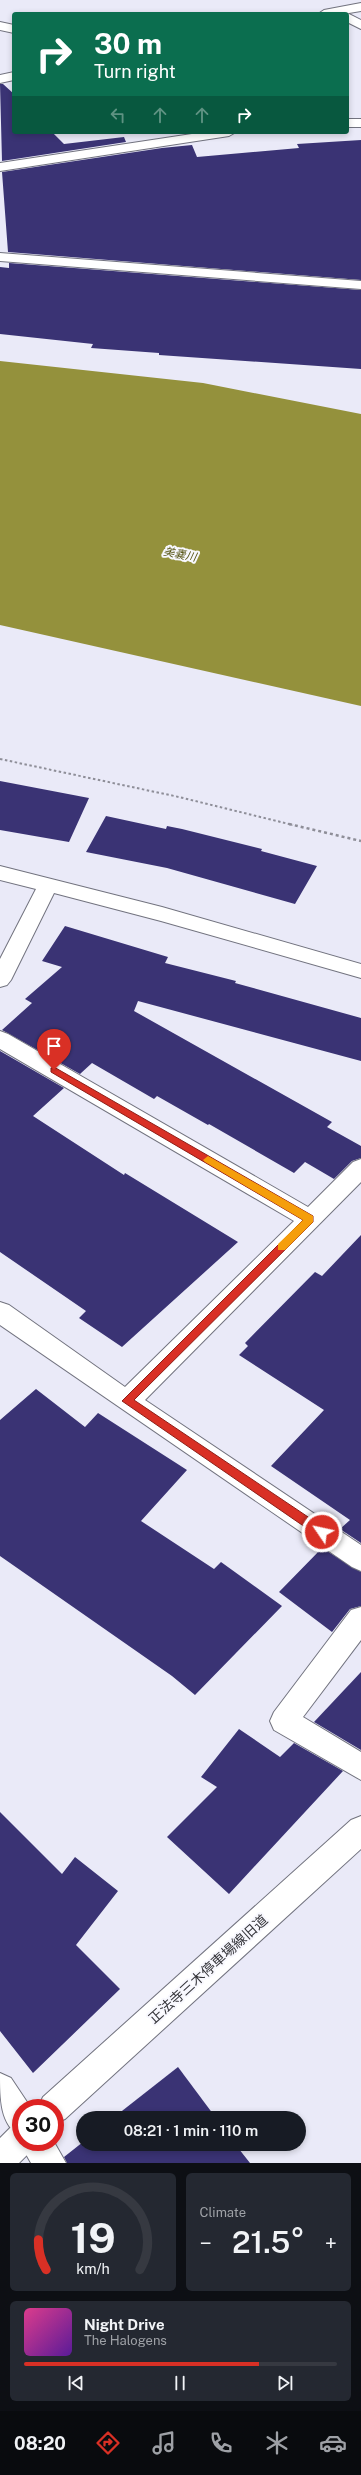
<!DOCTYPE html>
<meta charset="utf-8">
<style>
:root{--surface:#171b24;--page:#242831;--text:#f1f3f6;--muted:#9ea1a6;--line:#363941;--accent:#d93025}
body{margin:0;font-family:"Public Sans","Noto Sans JP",sans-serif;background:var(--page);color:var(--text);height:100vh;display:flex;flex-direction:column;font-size:15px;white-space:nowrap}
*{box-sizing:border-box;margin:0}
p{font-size:13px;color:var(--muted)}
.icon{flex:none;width:22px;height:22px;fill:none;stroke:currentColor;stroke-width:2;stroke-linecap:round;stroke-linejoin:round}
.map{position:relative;height:2163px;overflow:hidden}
.details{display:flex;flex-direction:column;gap:10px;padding:10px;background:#0d0f14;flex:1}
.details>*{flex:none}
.top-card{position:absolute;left:12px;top:12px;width:337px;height:122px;border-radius:4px;box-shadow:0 2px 6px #0003;background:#0b6e4f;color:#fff;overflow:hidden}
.speed{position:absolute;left:12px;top:2099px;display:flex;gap:8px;font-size:20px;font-weight:700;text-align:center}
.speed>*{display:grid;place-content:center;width:52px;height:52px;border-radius:50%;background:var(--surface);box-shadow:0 2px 6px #0003;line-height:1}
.speed .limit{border:6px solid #d22;background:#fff;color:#111}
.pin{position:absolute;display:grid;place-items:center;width:34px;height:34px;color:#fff;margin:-41px -17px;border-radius:50% 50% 50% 0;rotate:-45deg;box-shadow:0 0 4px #0007}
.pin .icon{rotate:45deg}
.me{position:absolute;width:44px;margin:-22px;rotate:304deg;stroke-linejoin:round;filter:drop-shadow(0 0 3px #0008)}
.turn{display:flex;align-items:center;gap:14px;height:84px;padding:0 16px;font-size:18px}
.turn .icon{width:52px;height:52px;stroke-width:2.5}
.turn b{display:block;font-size:28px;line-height:34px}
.lanes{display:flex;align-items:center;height:38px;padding:0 16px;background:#0003;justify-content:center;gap:20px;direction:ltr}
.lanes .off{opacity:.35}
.big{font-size:30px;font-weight:600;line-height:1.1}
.details .widget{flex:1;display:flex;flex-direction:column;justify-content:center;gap:6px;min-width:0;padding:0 14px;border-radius:6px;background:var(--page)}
.details .dial{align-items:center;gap:0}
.dial svg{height:104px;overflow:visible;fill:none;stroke:var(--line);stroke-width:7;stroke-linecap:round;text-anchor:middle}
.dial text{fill:var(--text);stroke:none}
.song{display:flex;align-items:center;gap:12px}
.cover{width:48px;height:48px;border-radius:6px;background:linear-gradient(135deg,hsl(330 70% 55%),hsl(270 70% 35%))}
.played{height:4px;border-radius:2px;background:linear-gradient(90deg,var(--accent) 75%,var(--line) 75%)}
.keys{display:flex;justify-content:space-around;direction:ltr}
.heat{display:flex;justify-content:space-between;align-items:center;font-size:22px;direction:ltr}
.details .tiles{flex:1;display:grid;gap:10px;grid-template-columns:1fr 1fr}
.widget:last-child{grid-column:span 2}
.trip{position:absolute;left:76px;top:2111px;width:230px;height:40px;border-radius:20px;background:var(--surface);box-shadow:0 2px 6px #0003;font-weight:600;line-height:40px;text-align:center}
.dock{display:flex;height:64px;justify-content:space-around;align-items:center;background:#090b0e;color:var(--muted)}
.dock .icon{width:28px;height:28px}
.dock .on{color:var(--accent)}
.dock b{font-size:18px;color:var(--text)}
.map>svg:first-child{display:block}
.water{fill:#94913c}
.building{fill:#3a3374}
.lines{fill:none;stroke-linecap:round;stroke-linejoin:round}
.street-casing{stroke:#72737f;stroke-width:2}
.secondary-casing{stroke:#72737f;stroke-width:2}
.path-far1{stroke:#8e8e98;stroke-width:2;stroke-dasharray:2.5 2.5;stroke-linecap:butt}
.path{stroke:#8e8e98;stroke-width:2.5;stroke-dasharray:3 3;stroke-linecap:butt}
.street{fill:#fff;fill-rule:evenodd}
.secondary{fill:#fff;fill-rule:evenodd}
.route{fill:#d93025;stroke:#8d1f18}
.slow{fill:#f59e0b}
.labels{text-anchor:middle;stroke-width:4;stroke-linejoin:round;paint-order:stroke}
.far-water-label{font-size:11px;font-style:italic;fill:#585617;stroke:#f8f8fe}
.near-street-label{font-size:14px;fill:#35353a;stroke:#f8f8fe}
</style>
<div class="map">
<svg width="361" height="2163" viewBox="0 0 361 2163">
<rect width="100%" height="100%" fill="#eaeaf8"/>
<path class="water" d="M0,361L203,383L361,414V706L0,625Z"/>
<g class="building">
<path d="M0,84H3L14,94V132H52L64,144L124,137L126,142L2,161Z"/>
<path d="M361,140V280L8,252L2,172L162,148L192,145L197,157L299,148L297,144Z"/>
<path d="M9,263L361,290V369L159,355V353L91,348L93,344L0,334V267L9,268Z"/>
<path d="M0,781L89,798L69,842L0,830Z"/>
<path d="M106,816L166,829L167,826L182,829L262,849L261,851L317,866L295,904L167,868L86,852Z"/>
<path d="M65,926L168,957L165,963L236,981L235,983L361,1018V1061L138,1001L134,1011L332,1122L327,1127L361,1146V1158L352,1161L334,1179L305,1162L294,1173L209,1124L208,1125L157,1096L154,1099L92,1063L80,1074L2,1030L32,1003L25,999L62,967L42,961Z"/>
<path d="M0,1051L64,1088L33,1116L124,1175L125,1173L238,1242L122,1347L79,1318L86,1311L0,1252Z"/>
<path d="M361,1235V1543L340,1529L350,1520L271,1466L324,1410L239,1355L248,1346L245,1343L315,1272L322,1276Z"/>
<path d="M36,1389L85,1427L98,1413L187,1470L141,1521L214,1569L221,1562L282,1606L195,1695L172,1676L0,1556V1420Z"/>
<path d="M322,1548L361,1572V1606L350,1609L332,1632L279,1592Z"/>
<path d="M361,1672V1750L314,1722Z"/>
<path d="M239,1729L280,1757L294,1743L343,1771L229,1894L167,1837L217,1787L201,1777Z"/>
<path d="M0,1812L62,1874L75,1857L118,1891L76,1945L120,1989L33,2073L0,2031Z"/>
<path d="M178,2067L216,2118H113Z"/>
<path d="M83,2142V2144H235L250,2163H67L64,2157Z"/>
</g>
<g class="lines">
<g class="street-casing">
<g id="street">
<path d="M361,3V11L343,14H318L324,10Z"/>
<path d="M347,13L361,20V29L347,22V14H344Z"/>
<path d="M0,22L14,25V33L0,30Z"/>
<path d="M14,72V80L0,83V75Z"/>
<rect x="347" y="119" width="14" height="8"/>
<path d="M205,132H236L229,136L0,171V163Z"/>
<path d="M0,253L361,281V289L0,261Z"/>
<path d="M0,866L162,907L361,964V978L161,921L54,893L11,980L7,985L0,987V959L36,889L0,880Z"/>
<path d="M0,1031L8,1034L308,1207L353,1162L361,1159V1182L145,1400L361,1545V1571L352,1567L0,1325V1302L9,1305L125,1387L294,1221L0,1049Z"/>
<path d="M361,1607V1640L303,1717L361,1752V1780L274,1730L270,1721L274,1712L351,1610Z"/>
<path d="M0,2073L11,2078L31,2108H21V2137C0,2125 0,2099 0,2073Z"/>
<path d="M21,2138V2142H54L66,2163H31L19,2142Z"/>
</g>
</g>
<g class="secondary-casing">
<g id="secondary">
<path d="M361,1816V1849L65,2119L55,2123V2108H38L43,2097L351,1820Z"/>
<path d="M21,2123V2142H36L32,2150L19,2163H0V2138L10,2128Z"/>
</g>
</g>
<path class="path-far1" d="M0,759L179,797L293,825"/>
<path class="path" d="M289,824L361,841"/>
<use href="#street" class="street"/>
<use href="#secondary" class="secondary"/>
</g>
<path class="route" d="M54,1067L313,1216V1222L134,1400L326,1529V1536H318L122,1401L303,1220L51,1072V1068Z"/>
<path class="slow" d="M208,1156L313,1216V1222L285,1250H278V1244L303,1220L205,1162L203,1160Z"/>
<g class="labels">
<g class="far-water-label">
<text transform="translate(180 554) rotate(11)" y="4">美嚢川</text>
</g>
<g class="near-street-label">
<text transform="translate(208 1969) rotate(-42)" y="5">正法寺三木停車場線旧道</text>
</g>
</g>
</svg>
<div class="speed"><div class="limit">30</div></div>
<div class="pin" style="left:54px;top:1070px;background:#d93025"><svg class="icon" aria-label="arrive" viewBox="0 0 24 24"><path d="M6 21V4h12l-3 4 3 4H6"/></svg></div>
<svg class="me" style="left:322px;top:1532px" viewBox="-20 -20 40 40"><circle r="17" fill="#d93025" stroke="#fff" stroke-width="3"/><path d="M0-11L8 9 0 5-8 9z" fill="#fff"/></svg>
<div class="trip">08:21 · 1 min · 110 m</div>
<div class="top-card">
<div class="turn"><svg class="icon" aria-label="right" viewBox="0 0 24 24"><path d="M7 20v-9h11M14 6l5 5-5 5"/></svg><div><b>30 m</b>Turn right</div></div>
<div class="lanes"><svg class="icon off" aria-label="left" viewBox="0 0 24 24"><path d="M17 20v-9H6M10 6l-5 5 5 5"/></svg><svg class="icon off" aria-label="ahead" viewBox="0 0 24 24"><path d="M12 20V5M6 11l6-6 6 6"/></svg><svg class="icon off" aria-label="ahead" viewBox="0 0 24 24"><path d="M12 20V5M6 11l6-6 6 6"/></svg><svg class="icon" aria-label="right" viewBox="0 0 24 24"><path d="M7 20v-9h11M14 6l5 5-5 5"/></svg></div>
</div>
</div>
<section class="details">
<div class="tiles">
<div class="widget dial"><svg viewBox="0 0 100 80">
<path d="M14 69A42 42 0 1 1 86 69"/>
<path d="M14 69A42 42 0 0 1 8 46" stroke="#d93025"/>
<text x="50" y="56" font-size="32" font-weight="700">19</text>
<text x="50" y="72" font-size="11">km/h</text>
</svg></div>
<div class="widget"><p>Climate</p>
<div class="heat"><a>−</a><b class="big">21.5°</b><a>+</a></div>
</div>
<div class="widget">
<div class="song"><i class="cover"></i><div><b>Night Drive</b><p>The Halogens</p></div></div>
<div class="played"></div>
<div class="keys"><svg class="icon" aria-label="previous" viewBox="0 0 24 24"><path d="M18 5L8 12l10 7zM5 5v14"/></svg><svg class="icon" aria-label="pause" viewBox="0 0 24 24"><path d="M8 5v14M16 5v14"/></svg><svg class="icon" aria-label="next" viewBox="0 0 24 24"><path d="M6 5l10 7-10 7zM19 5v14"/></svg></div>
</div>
</div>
</section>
<nav class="dock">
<b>08:20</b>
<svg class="icon on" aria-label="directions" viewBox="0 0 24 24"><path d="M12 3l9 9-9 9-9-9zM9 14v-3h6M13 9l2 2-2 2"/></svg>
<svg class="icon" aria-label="music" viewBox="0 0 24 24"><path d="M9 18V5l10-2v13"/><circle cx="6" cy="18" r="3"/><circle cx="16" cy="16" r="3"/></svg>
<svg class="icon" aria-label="phone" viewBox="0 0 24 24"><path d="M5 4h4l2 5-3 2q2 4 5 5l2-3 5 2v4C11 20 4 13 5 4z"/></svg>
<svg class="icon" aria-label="climate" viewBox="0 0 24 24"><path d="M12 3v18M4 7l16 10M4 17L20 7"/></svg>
<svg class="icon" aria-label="car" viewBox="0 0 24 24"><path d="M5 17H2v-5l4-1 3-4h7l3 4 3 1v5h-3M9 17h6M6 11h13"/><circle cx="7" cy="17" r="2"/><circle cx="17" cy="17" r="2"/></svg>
</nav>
